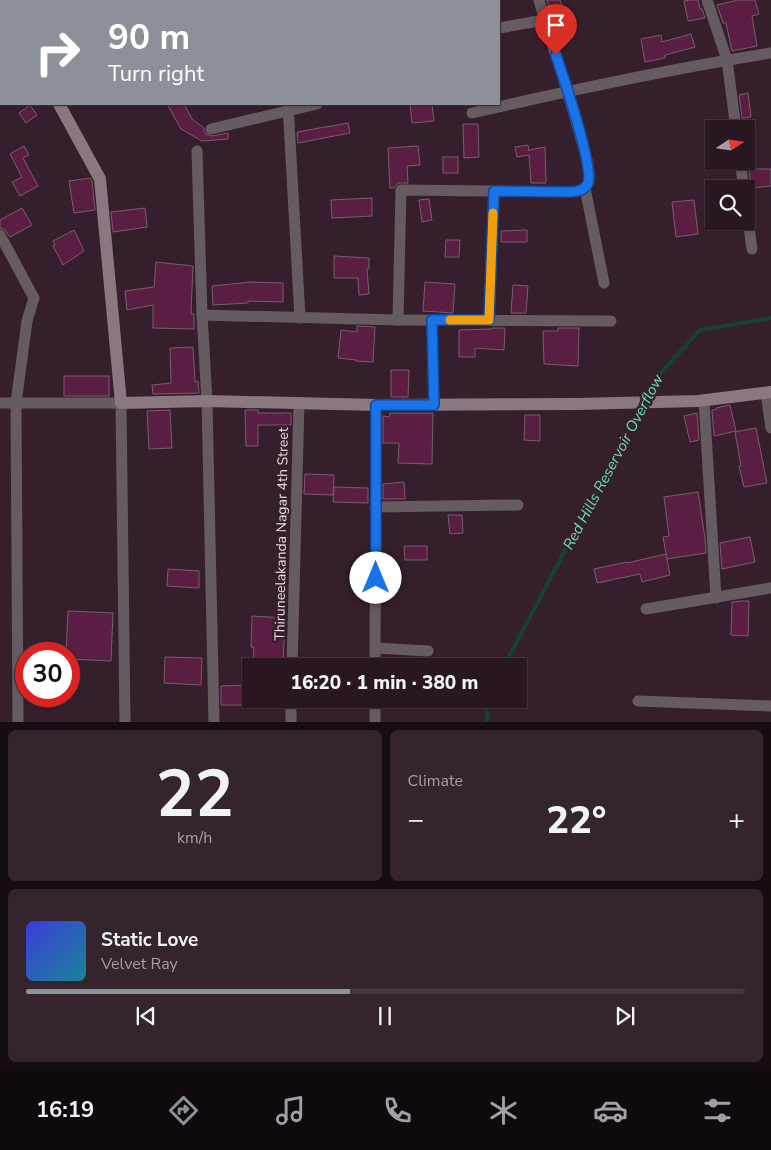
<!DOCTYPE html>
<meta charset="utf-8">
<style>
:root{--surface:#281721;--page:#34242e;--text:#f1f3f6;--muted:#a59fa5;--line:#44363f;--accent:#8c9099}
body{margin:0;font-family:"Nunito Sans",sans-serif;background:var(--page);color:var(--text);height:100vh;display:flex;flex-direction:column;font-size:19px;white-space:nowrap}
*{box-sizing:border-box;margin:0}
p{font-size:16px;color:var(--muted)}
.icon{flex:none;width:28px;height:28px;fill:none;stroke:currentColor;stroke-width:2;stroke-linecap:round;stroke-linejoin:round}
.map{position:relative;height:722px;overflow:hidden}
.drawer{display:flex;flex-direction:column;gap:8px;padding:8px;background:#160d12;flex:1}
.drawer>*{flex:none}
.guide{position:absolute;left:0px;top:0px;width:500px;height:105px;box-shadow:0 1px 4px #0004,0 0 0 1px var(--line);background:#8c9099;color:#fff;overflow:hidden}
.needle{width:32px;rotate:77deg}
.buttons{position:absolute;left:705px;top:120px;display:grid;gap:10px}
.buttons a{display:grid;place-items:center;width:50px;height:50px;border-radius:0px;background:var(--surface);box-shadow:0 1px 4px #0004,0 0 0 1px var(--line);font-size:25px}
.speed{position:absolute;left:15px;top:642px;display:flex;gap:10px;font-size:25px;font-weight:700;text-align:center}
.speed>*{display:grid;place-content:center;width:65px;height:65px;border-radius:50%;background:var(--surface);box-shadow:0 1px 4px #0004,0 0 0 1px var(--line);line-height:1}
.speed .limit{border:8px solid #d22;background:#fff;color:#111}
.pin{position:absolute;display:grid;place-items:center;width:42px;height:42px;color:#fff;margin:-51px -21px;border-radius:50% 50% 50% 0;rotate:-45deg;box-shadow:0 0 5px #0007}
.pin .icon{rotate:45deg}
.me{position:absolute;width:55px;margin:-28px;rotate:0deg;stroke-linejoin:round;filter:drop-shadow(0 0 4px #0008)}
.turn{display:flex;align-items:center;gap:18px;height:105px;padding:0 25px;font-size:22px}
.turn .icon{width:65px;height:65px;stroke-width:2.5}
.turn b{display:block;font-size:35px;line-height:42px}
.big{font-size:38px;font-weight:800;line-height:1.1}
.drawer .widget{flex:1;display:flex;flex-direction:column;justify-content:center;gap:8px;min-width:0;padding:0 18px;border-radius:8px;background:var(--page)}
.drawer .dial{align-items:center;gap:0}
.dial b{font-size:65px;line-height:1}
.song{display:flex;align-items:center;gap:15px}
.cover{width:60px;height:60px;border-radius:8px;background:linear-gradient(135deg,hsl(240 70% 55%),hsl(190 70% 35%))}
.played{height:5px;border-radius:2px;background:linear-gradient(90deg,var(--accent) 45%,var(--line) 45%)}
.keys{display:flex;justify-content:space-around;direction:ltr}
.heat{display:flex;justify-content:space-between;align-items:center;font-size:28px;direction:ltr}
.drawer .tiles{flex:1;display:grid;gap:8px;grid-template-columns:1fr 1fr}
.widget:last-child{grid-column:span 2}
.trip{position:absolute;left:242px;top:658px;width:285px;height:50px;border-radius:0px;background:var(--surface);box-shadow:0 1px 4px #0004,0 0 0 1px var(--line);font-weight:800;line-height:50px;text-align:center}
.menu{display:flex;height:80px;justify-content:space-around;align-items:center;background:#10090d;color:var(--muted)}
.menu .icon{width:35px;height:35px}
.menu .on{color:var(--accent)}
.menu b{font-size:22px;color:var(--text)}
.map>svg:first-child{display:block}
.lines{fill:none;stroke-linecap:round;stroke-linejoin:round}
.stream{stroke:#134332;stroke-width:4}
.building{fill:#5b1e43;stroke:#775d6a}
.street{stroke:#665b61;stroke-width:11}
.secondary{stroke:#8a7780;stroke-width:12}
.route-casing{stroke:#114b97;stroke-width:12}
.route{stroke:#1a73e8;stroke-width:9}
.slow{stroke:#f59e0b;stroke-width:9}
.labels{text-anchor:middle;stroke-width:5;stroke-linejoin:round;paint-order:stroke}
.street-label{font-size:14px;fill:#ebdbe3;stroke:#361f2c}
.water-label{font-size:15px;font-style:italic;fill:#65e1b2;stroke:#361f2c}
</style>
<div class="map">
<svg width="771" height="723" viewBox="0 0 771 723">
<rect width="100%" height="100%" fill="#361f2c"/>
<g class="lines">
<g class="stream">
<path d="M645,399L657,377L700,330L771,318"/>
<path d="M504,666L642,405"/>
<path d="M487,723V699"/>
</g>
</g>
<g class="building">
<path d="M547,0H560L563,9L550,12Z"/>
<path d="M691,0H698L700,9H702L705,18L688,21L684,1Z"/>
<path d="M738,0H755L759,14L752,16L757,46L732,51L726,23H723L717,5Z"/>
<path d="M691,34L695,47L665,55V58L645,62L641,39L661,35L662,42Z"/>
<path d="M748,93L751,117L742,118L739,95Z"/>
<path d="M167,104H184L192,119L204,128V131L206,134L212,136L228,133V139L202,141L181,129Z"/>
<path d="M410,104H432L434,121L412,123Z"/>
<path d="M30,105L37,115L26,123L19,113Z"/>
<path d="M348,123L350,133L298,143L297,132Z"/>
<path d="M463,124H478L479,157L464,158Z"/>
<path d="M528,145L529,151V150L545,147L546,183H531L529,155L517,157L515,147Z"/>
<path d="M24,146L29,155L23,158L38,186L20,196L12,182L22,177L10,154Z"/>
<path d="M418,146L420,165L407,166L408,183H398L394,188H390L388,148Z"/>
<rect x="443" y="157" width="15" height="16"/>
<path d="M749,169H771V186L751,188Z"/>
<path d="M90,178L92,181L95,210L74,213L69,181Z"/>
<path d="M372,198V216L332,218L331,200Z"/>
<path d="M429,199L432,220L422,222L419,200Z"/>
<path d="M694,200L698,234L676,237L672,202Z"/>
<path d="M22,208L32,225L10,237L4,229L0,228V220Z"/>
<path d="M145,208L147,227L113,232L111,212Z"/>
<path d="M74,230L84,251L63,265L53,246L55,245L53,241Z"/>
<path d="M527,230V242H501V231Z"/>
<path d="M446,240H460L459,257H445Z"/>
<path d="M334,256L369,258V269H367L369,294L359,295L358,278H334Z"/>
<path d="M156,262L193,266L191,314H194V329L153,328V305L127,310L125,291L154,287Z"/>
<path d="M251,282L283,283V302L248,301V303L213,305L212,286Z"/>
<path d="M425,282L455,284L453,313L423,311Z"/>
<path d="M513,285L528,286L526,313H511Z"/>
<path d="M357,326L375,327L373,362L356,361V360L338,358L341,330L357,332Z"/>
<path d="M492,328H505L504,350L475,348V357H459V330L492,329Z"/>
<path d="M558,328H579L578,366L544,364L543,331H558Z"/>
<path d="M193,347L195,382L198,381L199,393L153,394L152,385L171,383L170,348Z"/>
<path d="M391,370H409L408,397H391Z"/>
<rect x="64" y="376" width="45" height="20"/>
<path d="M730,405L736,431L714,436L712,410L717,409L716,408Z"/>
<path d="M170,410L172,448L149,449L147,411Z"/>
<path d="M245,410H258V413H291V425H258V446H246Z"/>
<path d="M390,413H433L432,464L398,463L399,443H383V416L390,417Z"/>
<path d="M697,413L699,440L690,442L684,416Z"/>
<path d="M525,415H540V441L524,440Z"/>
<path d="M756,428L767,483L744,487L739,466H741L735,432Z"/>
<path d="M305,474L334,475L333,495L304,494Z"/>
<path d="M404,482L405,499H383V484Z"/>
<path d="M334,487L368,488V503L333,502Z"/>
<path d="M698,492L705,538L706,553L667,559L663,537L669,536L664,497Z"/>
<path d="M448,515H462L463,533L450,534Z"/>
<path d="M750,537L755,562L722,569L720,543Z"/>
<path d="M404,546H427V560H405Z"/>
<path d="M666,554L670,575L642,582L640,574L597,583L594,569L627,562V563Z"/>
<path d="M168,569L199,571V588L167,586Z"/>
<path d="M742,601H749L748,636L731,635L732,602Z"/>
<path d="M68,611L113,613L111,661L69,659V654H66Z"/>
<path d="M252,616L285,618L283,666H253L254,647H251Z"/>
<path d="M165,657L202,658L201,685L164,683Z"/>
<path d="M251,685V705H221V686Z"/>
</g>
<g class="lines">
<g class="street">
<path d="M365,0V1"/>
<path d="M453,0V1"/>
<path d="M707,0L727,60L736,129"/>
<path d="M114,1L116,0"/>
<path d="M499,28L544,20"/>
<path d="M0,67L1,66"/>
<path d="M288,104L300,318"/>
<path d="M472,113C571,90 670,69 771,53"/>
<path d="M211,129L317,104"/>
<path d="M197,151L202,315L207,401L214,723"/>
<path d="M740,161L744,189"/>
<path d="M585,188L604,283"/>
<path d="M746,205L752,249"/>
<path d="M0,235L34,298L27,321L16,403L18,723"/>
<path d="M202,315L398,320L611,321"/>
<path d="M398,320L401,190L568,192C575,192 585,191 588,184C593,172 582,144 579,132C567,87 551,44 539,0"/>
<path d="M432,320L434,405"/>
<path d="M489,320L494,191"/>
<path d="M766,393L771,428"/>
<path d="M704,401L716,598"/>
<path d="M0,403H121L125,723"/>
<path d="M375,507L518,505"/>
<path d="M646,609L771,588"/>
<path d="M376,648L428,651"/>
<path d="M292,666L299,403"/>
<path d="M375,666L376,405"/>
<path d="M638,701L771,706"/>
<path d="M291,723V699"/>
<path d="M375,723V699"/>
</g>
<g class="secondary">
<path d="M0,0L1,2"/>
<path d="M59,104L100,179L121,403L207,401L376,405L577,404L698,401L771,392"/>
</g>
</g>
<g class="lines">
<g class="route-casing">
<path id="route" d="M376,578V405H434L432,320H489L494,191L568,192C575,192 585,191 588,183C594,168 563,75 556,55"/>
</g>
<use href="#route" class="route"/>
<path class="slow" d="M450,320H489L493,213"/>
</g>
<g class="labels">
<g class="street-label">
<text transform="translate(281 534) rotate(-89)" y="5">Thiruneelakanda Nagar 4th Street</text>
</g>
<g class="water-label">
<text transform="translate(613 462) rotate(-62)" y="5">Red Hills Reservoir Overflow</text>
</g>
</g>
</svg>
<div class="buttons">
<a><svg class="needle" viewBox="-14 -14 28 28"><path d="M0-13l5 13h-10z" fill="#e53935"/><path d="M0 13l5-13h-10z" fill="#a59fa5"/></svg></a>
<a><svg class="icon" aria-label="search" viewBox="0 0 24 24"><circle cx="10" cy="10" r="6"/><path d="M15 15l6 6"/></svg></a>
</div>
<div class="speed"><div class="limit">30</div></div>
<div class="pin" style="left:556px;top:55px;background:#d93025"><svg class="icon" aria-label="arrive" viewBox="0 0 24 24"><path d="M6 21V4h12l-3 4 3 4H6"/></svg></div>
<svg class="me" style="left:376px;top:578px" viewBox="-20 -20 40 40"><circle r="19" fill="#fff"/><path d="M0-13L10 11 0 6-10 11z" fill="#1a73e8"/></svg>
<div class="trip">16:20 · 1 min · 380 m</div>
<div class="guide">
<div class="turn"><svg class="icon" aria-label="right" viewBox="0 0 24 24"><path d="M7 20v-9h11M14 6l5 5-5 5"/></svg><div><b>90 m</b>Turn right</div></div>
</div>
</div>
<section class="drawer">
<div class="tiles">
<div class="widget dial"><b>22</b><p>km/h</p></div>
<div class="widget"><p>Climate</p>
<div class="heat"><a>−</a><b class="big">22°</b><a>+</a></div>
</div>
<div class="widget">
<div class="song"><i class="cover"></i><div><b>Static Love</b><p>Velvet Ray</p></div></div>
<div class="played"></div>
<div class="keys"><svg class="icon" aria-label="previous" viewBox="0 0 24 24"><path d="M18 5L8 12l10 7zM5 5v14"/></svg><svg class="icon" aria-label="pause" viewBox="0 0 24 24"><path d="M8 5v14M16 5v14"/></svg><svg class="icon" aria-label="next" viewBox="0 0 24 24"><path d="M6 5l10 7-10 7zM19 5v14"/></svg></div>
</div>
</div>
</section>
<nav class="menu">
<b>16:19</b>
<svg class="icon on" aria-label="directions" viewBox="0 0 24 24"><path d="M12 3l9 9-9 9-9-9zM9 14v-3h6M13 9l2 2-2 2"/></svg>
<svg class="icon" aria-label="music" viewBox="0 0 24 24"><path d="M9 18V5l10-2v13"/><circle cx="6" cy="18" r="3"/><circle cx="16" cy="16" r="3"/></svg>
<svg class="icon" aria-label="phone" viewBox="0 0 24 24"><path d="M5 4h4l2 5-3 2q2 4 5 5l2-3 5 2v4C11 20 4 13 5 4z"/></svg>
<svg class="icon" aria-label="climate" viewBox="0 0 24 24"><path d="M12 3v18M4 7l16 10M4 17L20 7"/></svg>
<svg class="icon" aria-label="car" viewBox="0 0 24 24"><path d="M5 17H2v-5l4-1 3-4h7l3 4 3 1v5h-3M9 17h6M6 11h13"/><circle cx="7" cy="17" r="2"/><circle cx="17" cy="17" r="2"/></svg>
<svg class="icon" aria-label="filters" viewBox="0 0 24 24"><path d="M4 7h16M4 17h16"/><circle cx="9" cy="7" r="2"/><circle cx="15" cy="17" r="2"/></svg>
</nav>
